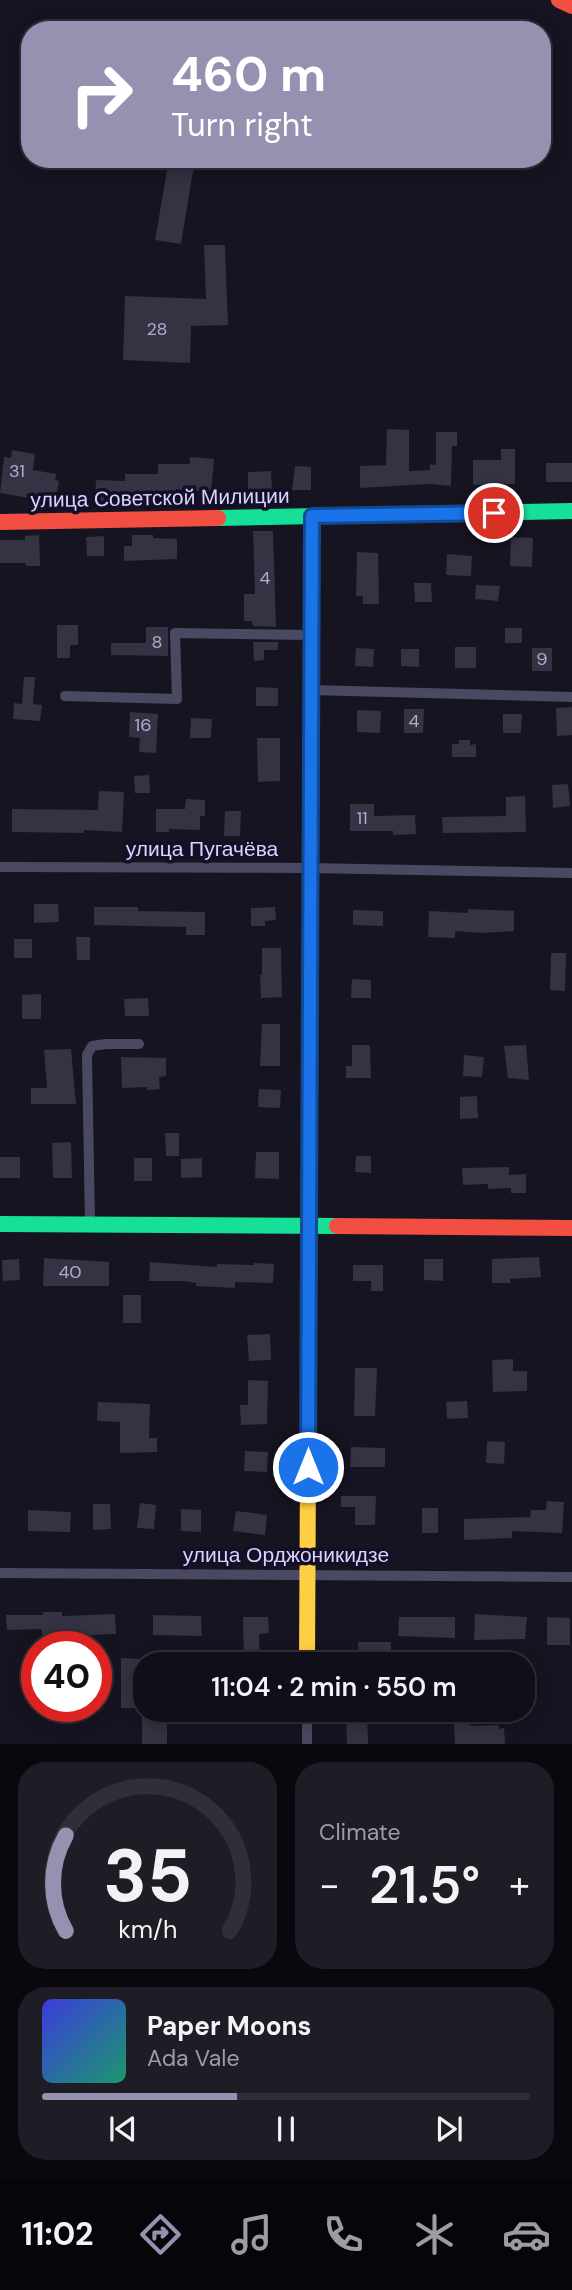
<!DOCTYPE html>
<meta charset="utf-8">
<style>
:root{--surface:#100f19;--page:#1e1d26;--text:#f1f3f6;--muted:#9c9ca2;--line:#302f38;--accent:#9591b1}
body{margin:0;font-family:"DM Sans",sans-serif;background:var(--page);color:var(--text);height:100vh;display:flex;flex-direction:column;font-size:26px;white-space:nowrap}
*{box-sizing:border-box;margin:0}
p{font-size:23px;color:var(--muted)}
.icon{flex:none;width:38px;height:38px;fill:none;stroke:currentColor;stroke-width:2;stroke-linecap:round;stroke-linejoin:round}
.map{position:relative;height:1744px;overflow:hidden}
.panel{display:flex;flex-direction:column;gap:18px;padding:18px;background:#09080e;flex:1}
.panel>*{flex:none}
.guide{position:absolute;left:21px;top:21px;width:530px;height:147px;border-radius:28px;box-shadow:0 4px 18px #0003,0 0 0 2px var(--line);background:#9591b1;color:#fff;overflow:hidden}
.speed{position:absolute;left:21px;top:1631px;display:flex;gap:14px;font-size:35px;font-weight:700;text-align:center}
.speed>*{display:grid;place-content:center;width:91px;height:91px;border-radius:50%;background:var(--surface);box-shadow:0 4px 18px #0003,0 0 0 2px var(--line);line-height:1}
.speed .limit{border:10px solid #d22;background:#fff;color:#111}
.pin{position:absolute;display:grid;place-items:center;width:60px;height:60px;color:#fff;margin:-30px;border:4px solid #fff;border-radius:50%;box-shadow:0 2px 7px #0007}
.me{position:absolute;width:77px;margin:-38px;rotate:0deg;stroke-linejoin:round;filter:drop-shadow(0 0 5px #0008)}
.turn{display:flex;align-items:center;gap:24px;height:147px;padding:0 35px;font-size:32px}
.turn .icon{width:91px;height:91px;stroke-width:2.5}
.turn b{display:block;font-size:49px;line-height:60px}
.big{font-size:52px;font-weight:600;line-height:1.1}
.panel .tile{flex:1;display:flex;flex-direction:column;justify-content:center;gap:10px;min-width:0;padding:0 24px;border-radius:28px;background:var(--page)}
.panel .dial{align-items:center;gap:0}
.dial svg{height:182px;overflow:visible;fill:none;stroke:var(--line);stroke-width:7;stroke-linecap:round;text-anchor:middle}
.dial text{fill:var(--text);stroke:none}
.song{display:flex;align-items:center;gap:21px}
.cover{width:84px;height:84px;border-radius:10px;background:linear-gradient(135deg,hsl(240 70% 55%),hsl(160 70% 35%))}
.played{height:7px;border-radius:4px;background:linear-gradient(90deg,var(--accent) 40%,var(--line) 40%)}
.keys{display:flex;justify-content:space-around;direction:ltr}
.heat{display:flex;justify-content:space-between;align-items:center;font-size:38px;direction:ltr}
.panel .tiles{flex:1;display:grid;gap:18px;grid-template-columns:1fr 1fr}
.tile:last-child{grid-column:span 2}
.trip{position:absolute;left:133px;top:1652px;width:402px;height:70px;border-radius:28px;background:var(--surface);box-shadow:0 4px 18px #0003,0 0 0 2px var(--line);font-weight:600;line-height:70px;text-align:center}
.tabs{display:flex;height:112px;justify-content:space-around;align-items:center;background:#06060a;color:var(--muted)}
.tabs .icon{width:49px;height:49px}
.tabs .active{color:var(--accent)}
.tabs b{font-size:32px;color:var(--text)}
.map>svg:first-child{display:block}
.building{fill:#343243}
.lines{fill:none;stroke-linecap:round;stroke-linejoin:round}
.street{stroke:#4a4962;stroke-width:10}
.fast{stroke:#16e098;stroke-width:16}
.slow{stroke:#ffcf43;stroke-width:16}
.jam{stroke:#f24e42;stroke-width:16}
.route-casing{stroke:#114b97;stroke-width:18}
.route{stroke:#1a73e8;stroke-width:12}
.labels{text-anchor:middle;stroke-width:7;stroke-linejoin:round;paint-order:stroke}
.number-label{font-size:18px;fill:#b0acd0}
.street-label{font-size:21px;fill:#d9d4ff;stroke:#130f26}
</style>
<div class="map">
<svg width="572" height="1744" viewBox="0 0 572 1744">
<rect width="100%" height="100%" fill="#161421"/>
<g class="building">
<path d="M169,159H195L181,244L155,240Z"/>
<path d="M204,245H225L228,325L191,326L190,363L123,360L125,296L206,299Z"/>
<path d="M387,429L409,430V471L430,470V464L436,465V432H457V446H452L451,486L430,484L360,488V466L386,465Z"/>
<path d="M501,449H515V484L473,485V460H501Z"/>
<path d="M12,450L35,454L33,470L56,474L55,480L59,481L56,498L29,494V498L0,493L4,457L11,458Z"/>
<path d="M190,457L214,459L211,492L176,489V491L107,493L106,501L95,500L96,480L125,481V474H158V464H190Z"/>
<rect x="546" y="463" width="26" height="19"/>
<path d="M295,466L311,467V490H292Z"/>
<path d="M271,471L272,490H248V472Z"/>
<path d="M253,531H273L276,627L253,626L252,621H244V594H255Z"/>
<path d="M39,535L40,566H26V563H0V540H25V536Z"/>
<path d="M132,535H153V538L177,539V559L124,561V546H132Z"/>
<path d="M104,536V556H87L86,537Z"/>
<path d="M511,537L533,538L532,567L510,566Z"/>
<path d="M357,552L378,553L379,604H363V596H356Z"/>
<path d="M447,554L472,556L471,576L446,575Z"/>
<path d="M414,583H431L432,602H415Z"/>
<path d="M476,585L500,586L498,601L475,599Z"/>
<path d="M57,625H78V645H70V658H57Z"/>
<path d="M146,627H168V656L111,655V643H146Z"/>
<rect x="505" y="628" width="17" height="15"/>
<path d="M253,642H278V650H264V660L254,661Z"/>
<rect x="455" y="647" width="21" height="21"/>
<path d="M356,648L374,649L373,667L355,666Z"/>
<rect x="532" y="648" width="20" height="23"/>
<path d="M401,649H419V667L401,666Z"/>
<path d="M24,677H35L33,704L42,705L40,721L13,719L14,703L22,704Z"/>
<path d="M256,687L278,688V706H256Z"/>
<path d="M572,707V735L557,736L556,708Z"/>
<path d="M404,709H424L423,733H404Z"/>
<path d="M357,710L381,711L380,733L357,732Z"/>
<path d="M130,712L158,714L156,753L139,752L140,738L129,737Z"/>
<path d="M503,714H522L521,733H503Z"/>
<path d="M191,718L212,719L211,738H190Z"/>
<path d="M257,738H280V781L258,782Z"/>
<path d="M459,740H470V745L476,744V757H452V744H459Z"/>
<path d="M149,775L150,793H135L134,776Z"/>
<path d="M568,784L570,806L553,808L552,785Z"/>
<path d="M99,791L124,792L122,832L84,830V833L12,832V809L98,810Z"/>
<path d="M525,796L526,832L443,833L442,817L506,816V797Z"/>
<path d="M186,799L205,800V816H200V830L169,829V832H156V809H185Z"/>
<path d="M350,804H374V816L415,815L416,834L393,835V831H350Z"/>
<path d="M225,811H241L240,836H224Z"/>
<path d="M34,904H58L59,922L34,923Z"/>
<path d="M94,907H138V911L205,912V935H186V927L94,925Z"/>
<path d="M275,907L276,920L265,921V926H251V908Z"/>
<path d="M468,909L514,911V931L482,933L455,931V938L428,937L429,911L468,913Z"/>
<path d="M353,910L383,911V926L353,925Z"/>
<path d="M76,937H90V960H77Z"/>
<rect x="14" y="939" width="18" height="19"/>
<path d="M262,948H281L282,997L261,998L260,975H262Z"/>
<path d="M551,953H566L565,991L550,990Z"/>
<path d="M352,979L371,980V998H351Z"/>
<path d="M41,994V1019H22V995Z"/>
<path d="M148,998L149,1016H125L124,999Z"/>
<path d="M262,1024H280V1066H260Z"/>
<path d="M352,1045H370L371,1078H346V1066H352Z"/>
<path d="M526,1045L529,1080L508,1078L504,1046Z"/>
<path d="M71,1049L76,1104H31V1088H47L44,1050Z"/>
<path d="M464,1055L484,1057L482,1077L463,1076Z"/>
<path d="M121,1057L166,1058V1076L159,1077L160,1089L147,1090V1087L122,1088Z"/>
<path d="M259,1089L281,1090L280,1108L258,1107Z"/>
<path d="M477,1096L478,1118L460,1119V1097Z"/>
<path d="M165,1133H179V1156H166Z"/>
<path d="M71,1142L72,1178H53L52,1143Z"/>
<path d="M256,1152H279V1179L255,1178Z"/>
<path d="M356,1156H371V1173L355,1172Z"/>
<rect x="0" y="1157" width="20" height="21"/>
<rect x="134" y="1158" width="18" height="23"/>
<path d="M202,1158V1177L181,1178V1159Z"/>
<path d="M509,1167V1175L526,1174V1193H511V1188L488,1189V1184L463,1185L462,1168Z"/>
<path d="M539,1257L541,1277L510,1279V1283H492V1259Z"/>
<path d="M44,1258L109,1262V1286H43Z"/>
<path d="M19,1259L20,1280L3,1281L2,1260Z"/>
<path d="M424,1259H443V1281L424,1280Z"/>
<path d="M150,1262L217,1267V1264L254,1265V1263L274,1264L273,1283L235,1282V1288L196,1286V1283L184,1281H149Z"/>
<path d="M353,1265H383V1291H371V1281H353Z"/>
<rect x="123" y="1295" width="18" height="28"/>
<path d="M270,1334L271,1360L249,1361L247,1335Z"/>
<path d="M513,1359V1371H527V1391L493,1392L492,1360Z"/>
<path d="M355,1368H377L375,1416H354Z"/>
<path d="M248,1380L268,1381L267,1424L241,1425L240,1405H248Z"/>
<path d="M467,1401L468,1418L447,1419L446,1402Z"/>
<path d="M98,1402L150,1404L149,1438H157V1452L120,1453V1422L97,1421Z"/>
<path d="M487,1441L505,1442L504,1464L486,1463Z"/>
<path d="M351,1447L385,1448V1467H350Z"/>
<path d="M245,1451L268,1452L267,1472L244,1471Z"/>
<path d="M341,1496H376L375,1525H355V1507H341Z"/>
<path d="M547,1501L564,1502L562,1533L512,1531V1538L464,1540V1519L530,1517L531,1510H546Z"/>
<path d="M140,1503L156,1505L154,1529L137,1528Z"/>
<path d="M93,1504H110L111,1529L93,1530Z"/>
<rect x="422" y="1508" width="16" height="25"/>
<path d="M181,1509L201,1510V1532L181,1531Z"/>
<path d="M28,1510L71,1512L70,1532L28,1531Z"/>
<path d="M236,1511L267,1515L265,1535L233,1531Z"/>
<path d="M43,1612H62V1616L115,1614L116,1634L61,1636V1640H42V1629L7,1630L6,1615H43Z"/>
<path d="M475,1614L527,1617L525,1639L474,1640Z"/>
<path d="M153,1615L201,1616L202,1636L153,1635Z"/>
<path d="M243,1617H268L269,1633L259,1634L260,1664H244Z"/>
<path d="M399,1617H455V1638L398,1636Z"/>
<path d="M547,1617L570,1618V1645H547Z"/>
<path d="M358,1642H391V1657H359Z"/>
<path d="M121,1658L142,1659L141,1708H121Z"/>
<path d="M346,1710H367L368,1744H347Z"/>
<rect x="142" y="1713" width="25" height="31"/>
<path d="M471,1723V1726L499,1725V1729L504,1728L505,1744H455L454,1724Z"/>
</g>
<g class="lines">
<g class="street">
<path d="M311,690L572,697"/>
<path d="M65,696L177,699L175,633L311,635"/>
<path d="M0,867L309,868L572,873"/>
<path d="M90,1224L87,1055L92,1046L106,1044H139"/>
<path d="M0,1573L572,1577"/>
<path d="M307,1744V1710"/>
</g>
<g class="fast">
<path d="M218,518L572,511"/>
<path d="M310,1067L312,516"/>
<path d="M0,1224L337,1226"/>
</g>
<path class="slow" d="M307,1664L310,1067"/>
<g class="jam">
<path d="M559,0L572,6"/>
<path d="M0,522L218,518"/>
<path d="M337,1226L572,1228"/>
</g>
</g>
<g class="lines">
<g class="route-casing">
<path id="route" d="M308,1467L312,516L494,513"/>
</g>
<use href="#route" class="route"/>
</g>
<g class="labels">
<g class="number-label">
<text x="157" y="335">28</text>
<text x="17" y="477">31</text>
<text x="265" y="584">4</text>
<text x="157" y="648">8</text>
<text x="542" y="665">9</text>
<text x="414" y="727">4</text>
<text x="143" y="731">16</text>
<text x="362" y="824">11</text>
<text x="70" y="1278">40</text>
</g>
<g class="street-label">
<text transform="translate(160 498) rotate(-1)" y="7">улица Советской Милиции</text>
<text x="202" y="856">улица Пугачёва</text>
<text x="286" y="1562">улица Орджоникидзе</text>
</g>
</g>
</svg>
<div class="speed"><div class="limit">40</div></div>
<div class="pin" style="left:494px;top:513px;background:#d93025"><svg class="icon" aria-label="arrive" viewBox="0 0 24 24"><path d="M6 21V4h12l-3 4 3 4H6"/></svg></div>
<svg class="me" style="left:308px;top:1467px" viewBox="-20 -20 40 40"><circle r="17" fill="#1a73e8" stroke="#fff" stroke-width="3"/><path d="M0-11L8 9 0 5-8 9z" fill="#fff"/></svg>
<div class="trip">11:04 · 2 min · 550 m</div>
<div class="guide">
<div class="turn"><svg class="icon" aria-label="right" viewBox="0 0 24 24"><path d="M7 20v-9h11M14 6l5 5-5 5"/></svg><div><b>460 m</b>Turn right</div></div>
</div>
</div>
<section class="panel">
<div class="tiles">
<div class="tile dial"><svg viewBox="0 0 100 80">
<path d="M14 69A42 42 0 1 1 86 69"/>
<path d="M14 69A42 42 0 0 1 14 27" stroke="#9591b1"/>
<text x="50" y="56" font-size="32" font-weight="700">35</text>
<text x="50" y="72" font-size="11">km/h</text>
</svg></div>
<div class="tile"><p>Climate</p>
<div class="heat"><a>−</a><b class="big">21.5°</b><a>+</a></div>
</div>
<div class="tile">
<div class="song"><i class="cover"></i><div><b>Paper Moons</b><p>Ada Vale</p></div></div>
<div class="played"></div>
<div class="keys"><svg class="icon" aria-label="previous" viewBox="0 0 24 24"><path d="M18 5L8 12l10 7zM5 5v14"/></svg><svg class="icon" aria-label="pause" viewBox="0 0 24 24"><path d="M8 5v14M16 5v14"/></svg><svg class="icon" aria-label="next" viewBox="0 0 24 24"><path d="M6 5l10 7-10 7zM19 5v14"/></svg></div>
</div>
</div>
</section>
<nav class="tabs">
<b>11:02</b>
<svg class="icon active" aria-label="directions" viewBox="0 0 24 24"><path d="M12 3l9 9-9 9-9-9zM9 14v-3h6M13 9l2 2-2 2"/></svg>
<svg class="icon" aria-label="music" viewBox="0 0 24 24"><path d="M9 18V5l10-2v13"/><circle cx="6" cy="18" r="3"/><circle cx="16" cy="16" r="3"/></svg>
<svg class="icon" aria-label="phone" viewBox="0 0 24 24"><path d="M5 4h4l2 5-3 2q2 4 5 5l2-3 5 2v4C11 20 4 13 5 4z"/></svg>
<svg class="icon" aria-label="climate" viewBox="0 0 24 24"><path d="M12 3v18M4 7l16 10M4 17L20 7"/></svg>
<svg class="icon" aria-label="car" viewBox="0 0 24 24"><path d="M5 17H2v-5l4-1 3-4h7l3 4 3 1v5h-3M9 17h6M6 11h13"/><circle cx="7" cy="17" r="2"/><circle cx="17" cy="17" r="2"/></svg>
</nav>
